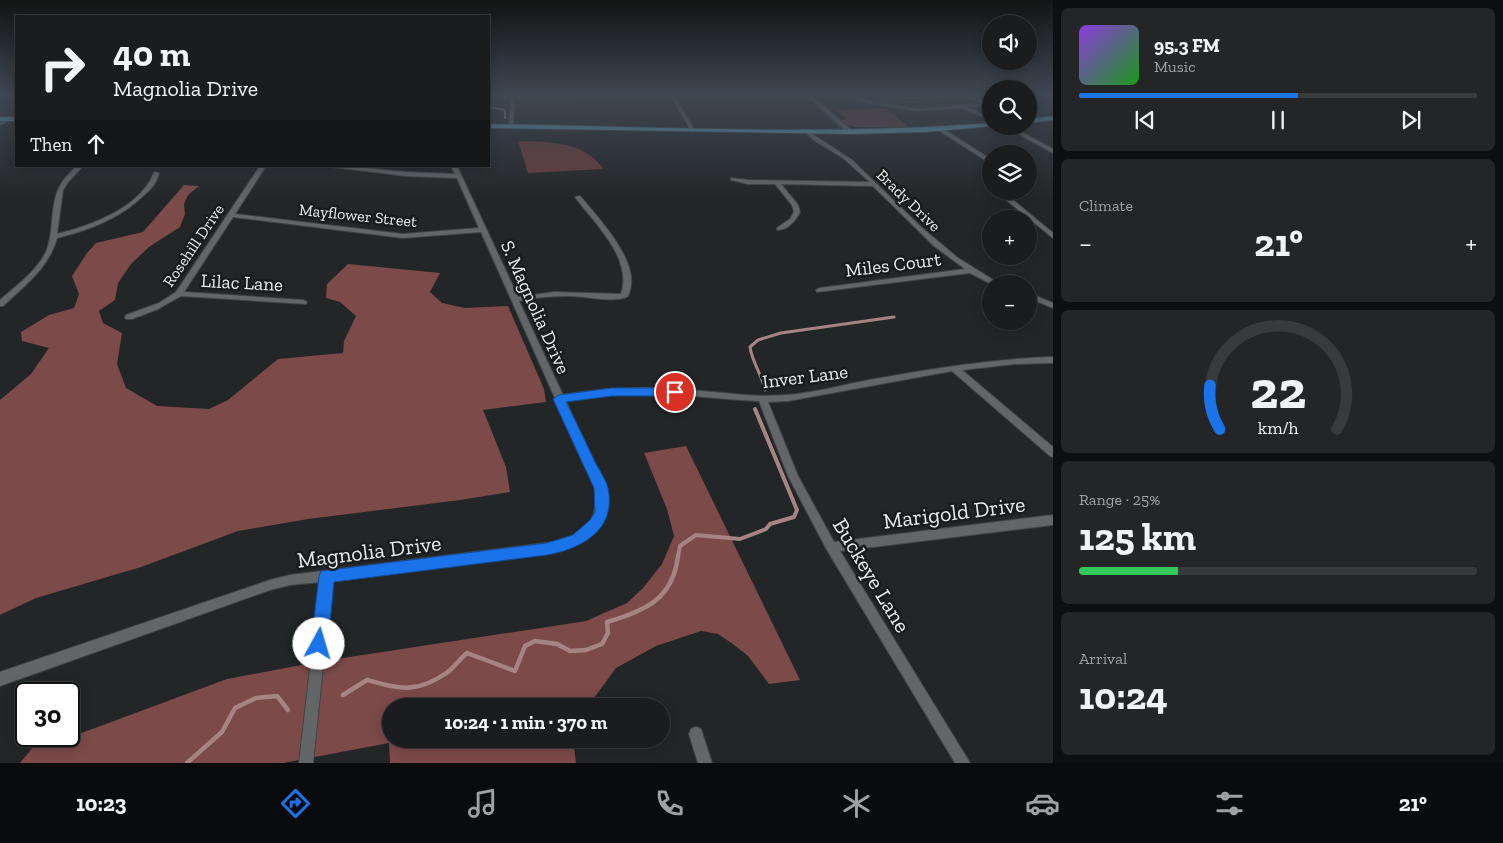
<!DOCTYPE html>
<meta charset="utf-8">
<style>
:root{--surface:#1a1c1d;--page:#232526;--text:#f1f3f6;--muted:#9fa1a4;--line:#383a3b;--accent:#1a73e8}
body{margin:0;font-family:"Zilla Slab",serif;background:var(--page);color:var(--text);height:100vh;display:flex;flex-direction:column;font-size:19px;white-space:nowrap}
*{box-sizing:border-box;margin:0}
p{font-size:16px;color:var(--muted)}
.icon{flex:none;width:28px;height:28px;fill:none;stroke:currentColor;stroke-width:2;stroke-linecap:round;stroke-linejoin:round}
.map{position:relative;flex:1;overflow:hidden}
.details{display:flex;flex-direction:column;gap:8px;padding:8px;background:#0e0f10;width:450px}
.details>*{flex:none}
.hud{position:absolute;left:15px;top:15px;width:475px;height:152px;border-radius:0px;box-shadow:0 2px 12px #0003,0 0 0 1px var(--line);background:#1a1c1d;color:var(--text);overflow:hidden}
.fabs{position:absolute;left:982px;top:15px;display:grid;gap:10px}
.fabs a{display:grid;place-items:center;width:55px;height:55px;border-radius:50%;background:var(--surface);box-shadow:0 2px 12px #0003,0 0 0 1px var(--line);font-size:25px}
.speed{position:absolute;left:15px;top:682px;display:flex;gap:10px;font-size:25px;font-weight:700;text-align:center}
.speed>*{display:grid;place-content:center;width:65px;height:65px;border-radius:50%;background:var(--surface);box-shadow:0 2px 12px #0003,0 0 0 1px var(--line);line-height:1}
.speed .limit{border:2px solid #111;border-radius:8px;background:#fff;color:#111}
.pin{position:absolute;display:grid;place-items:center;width:42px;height:42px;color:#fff;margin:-21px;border:2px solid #fff;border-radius:50%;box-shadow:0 1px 5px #0007}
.me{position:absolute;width:55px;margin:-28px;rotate:6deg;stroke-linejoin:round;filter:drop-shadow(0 0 4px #0008)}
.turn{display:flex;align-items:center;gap:18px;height:105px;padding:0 15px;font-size:22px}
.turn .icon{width:65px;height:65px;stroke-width:2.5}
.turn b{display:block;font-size:35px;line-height:42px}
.then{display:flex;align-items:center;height:48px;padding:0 15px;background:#0003;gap:10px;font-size:19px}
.big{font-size:38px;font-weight:800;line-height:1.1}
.details .card{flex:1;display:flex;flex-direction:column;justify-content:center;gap:8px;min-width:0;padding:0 18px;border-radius:8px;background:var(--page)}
.details .dial{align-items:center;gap:0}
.dial svg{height:130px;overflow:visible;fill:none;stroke:var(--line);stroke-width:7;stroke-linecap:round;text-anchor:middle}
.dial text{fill:var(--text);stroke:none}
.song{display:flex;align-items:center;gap:15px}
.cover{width:60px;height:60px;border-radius:8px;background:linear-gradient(135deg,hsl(270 70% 55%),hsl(120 70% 35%))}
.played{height:5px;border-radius:2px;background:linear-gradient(90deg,var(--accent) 55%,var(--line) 55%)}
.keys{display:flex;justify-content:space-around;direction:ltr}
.heat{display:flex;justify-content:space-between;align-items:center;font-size:28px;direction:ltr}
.charge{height:8px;border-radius:4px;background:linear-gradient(90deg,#34c759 25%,var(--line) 0)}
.trip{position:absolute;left:382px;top:698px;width:288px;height:50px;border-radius:25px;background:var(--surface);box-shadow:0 2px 12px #0003,0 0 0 1px var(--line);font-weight:800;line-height:50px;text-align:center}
.tab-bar{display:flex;height:80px;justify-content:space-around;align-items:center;background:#0a0b0c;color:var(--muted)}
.tab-bar .icon{width:35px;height:35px}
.tab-bar .on{color:var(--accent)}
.tab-bar b{font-size:22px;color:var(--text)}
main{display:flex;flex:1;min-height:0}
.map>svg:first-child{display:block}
.green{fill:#693b3a}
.forest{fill:#7b4a49}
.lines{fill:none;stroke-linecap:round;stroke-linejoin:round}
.stream-far3{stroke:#a68483;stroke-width:2}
.stream-far2{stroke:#a68483;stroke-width:3}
.stream-far1{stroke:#a68483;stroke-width:4}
.stream{stroke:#a68483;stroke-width:4.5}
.minor-casing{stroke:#414445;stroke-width:2}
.secondary-casing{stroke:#414445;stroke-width:2}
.primary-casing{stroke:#414445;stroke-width:2}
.minor{fill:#626667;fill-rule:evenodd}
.secondary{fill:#626667;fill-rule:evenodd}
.primary{fill:#59a2b9;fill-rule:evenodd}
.route{fill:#1a73e8;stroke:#114b97}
.labels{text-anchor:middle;stroke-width:5;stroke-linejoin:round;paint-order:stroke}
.far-street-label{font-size:16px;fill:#eaecec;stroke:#191c1d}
.street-label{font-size:19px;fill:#eaecec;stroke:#191c1d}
.near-street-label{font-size:22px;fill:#eaecec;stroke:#191c1d}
</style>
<main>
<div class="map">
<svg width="1053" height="763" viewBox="0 0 1053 763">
<rect width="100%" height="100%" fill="#232627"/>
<g class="green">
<path d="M886,109L909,127H856L847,125L841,120L848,119L836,110Z"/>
<path d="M518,141C548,142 585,141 603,169L528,173Z"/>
</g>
<g class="forest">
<path d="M184,185L199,186L188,195L184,204L185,214L180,227L149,247L131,264L118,283L115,300L99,311L103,323L122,333L117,364L126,388L157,406L209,409L228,400L278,359L343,353L344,341L356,316L340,302L326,298L327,284L348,264L440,273L430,292L442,303L465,308L508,306L544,389L546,402L483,410L506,467L510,492L460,500L308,519L238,531L141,567L36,598L0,615V400L31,374L49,348L22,341L21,332L49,315L74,308L79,294L72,276L87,253L96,243L143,232Z"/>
<path d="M686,446L800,680L769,684L748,656L733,644L718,634L701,631L656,646L616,668L588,706H391V739H575L574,746L576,763H390L389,743L283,763H20L34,746L68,738L227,679L317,662L586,621L627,603L643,588L662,564L674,536L667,509L644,453Z"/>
</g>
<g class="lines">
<g class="stream-far3">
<path d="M886,95L910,98L961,95"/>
<path d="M965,95L984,103"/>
<path d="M489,107L505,110V118"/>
</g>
<path class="stream-far2" d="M765,390C762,375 752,362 750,347L758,340L781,333L894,317"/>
<path class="stream-far1" d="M678,557L680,546L696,535L740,539L766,529L770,524L794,517L797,510L755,409"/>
<g class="stream">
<path d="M343,695L367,680C401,689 416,694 448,672C454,667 460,659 467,653L515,671L525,646L535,641L557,644L570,651L586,650L602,644L608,633L607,622C645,611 673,599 678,556"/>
<path d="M187,763L222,732L235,708L256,698L277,696L288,710"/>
</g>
<g class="minor-casing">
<g id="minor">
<path d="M489,95H587L568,98L515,97L513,126L511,127L509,126L511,97L489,96Z"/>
<path d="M670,95H674L694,129V130L690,129Z"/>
<path d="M848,95H853L870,101L917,109L991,103V105L966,107L991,117V120L962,108L917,111L869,103Z"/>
<path d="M1043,99L1041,101L1029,102V100Z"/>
<path d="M8,118L12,119L0,125V122Z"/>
<path d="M1004,126H1010L1053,149V153Z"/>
<path d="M938,128H942L989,158L991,167V181L988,179L985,160L938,130Z"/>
<path d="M806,130L852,160L921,227L958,258L1000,284H991L970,273L817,292L816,290L820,288L965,269L934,246L873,186L781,184L798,205L800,212C796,221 787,230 777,230V228L790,219L794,212L792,205L775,184H748L731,180V178L748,180L870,182L843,158L815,141L804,131Z"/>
<path d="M77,166H83L68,182L63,190L57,234C91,226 142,207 154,172L159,173C157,183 151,189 144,195C119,219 89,230 57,238C49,268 24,286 3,306H0V300C16,286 36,272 46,252C55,231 49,204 61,184C65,177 71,172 77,166Z"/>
<path d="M260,166H266L235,214L403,234L479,228L457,178L406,176L324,166H345L406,172L455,174L451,166H457L518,297L554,292L621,294C633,258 595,224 575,197L580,196C597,216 635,257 631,285C631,289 629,293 628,296C616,304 585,296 570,296C553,296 536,297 519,301L563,395C601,388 639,386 677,389C713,391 750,398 786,395C814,393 842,385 869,380C930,369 990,359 1053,357V363L1015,364L962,370L1053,447V457L1050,456L952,371L788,401L768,402L798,476L834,542L1053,515V525L840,551L970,763H955L827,550L788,476L759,401C731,400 702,396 674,395C638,393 601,394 566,401C574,420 583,438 592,457C596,467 604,478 606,489C614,522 590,541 562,551L332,580L313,763H299L320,582L290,585L270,590L0,686V672L270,580L290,575L561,541C591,528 597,520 596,488L557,402L554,399L555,398L481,232L403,238L233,217L184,292L303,300L307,302L306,304L181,296L158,309L132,319H126L125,317L126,315L159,303L176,292Z"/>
<path d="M995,191H1002L1053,233V238Z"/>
<path d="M1029,293L1053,303V308L1029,298Z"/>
<path d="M696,727L701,729L712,763H698L689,734L691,729Z"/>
</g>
</g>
<g class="secondary-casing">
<path id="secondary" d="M806,95H812L852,131V133H848Z"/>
</g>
<g class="primary-casing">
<g id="primary">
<path d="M1053,116V120L1029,123V119Z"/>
<rect x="0" y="117" width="16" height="4"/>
<path d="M991,123V126H993L926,132L850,134L489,128V124C656,127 824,136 991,123Z"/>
</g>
</g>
<use href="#minor" class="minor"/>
<use href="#secondary" class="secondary"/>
<use href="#primary" class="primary"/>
</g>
<linearGradient id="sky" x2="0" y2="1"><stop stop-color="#131515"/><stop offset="0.47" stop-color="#3f4752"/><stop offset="1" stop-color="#3f4752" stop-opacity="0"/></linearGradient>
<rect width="1053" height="201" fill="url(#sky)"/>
<path class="route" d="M612,388H675L680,392L675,396H612L566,402C576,422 586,443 596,464C600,471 606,480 608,488C617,530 581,549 547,555L334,582L328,644L325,649L319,652L313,649L311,644L319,576L321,571L547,543L573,535L590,520L595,512L594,488L553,399L559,395Z"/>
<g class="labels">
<g class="far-street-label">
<text transform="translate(909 200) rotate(44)" y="6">Brady Drive</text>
<text transform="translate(358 215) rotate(6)" y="6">Mayflower Street</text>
<text transform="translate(193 245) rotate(-56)" y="6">Rosehill Drive</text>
</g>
<g class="street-label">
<text transform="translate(893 264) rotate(-7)" y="7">Miles Court</text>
<text transform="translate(242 282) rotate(3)" y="7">Lilac Lane</text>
<text transform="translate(536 307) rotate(66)" y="7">S. Magnolia Drive</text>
<text transform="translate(805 376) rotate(-7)" y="7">Inver Lane</text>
</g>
<g class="near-street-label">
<text transform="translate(954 512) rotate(-7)" y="8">Marigold Drive</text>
<text transform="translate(369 551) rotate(-7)" y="8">Magnolia Drive</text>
<text transform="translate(872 575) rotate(59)" y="8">Buckeye Lane</text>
</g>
</g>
</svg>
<div class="fabs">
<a><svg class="icon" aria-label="sound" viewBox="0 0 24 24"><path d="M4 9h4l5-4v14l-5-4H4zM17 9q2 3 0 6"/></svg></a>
<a><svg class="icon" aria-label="search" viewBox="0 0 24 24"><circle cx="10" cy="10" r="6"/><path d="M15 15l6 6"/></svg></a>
<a><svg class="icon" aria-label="layers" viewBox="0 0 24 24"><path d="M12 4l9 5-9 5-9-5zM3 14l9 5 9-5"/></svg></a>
<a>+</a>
<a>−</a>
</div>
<div class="speed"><div class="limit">30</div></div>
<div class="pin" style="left:675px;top:392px;background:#d93025"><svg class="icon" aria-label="arrive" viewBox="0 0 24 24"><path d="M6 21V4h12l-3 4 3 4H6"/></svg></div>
<svg class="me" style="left:319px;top:644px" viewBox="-20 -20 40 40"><circle r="19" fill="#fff"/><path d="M0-13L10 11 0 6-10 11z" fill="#1a73e8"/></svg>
<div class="trip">10:24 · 1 min · 370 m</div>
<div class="hud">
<div class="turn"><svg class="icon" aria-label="right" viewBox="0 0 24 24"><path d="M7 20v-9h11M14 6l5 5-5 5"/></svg><div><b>40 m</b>Magnolia Drive</div></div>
<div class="then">Then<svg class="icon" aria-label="ahead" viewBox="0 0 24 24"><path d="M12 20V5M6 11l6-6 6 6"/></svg></div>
</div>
</div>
<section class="details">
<div class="card">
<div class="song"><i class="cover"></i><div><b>95.3 FM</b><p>Music</p></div></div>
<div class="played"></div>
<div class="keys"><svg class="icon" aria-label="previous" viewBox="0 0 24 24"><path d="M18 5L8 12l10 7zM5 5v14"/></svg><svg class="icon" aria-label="pause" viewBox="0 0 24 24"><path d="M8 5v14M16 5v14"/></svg><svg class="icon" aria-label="next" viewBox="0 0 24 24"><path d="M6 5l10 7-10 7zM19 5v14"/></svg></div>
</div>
<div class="card"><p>Climate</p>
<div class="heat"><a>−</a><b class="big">21°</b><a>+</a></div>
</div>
<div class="card dial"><svg viewBox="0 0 100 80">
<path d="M14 69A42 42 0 1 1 86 69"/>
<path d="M14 69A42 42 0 0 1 8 42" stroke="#1a73e8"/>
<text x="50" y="56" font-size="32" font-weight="700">22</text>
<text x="50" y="72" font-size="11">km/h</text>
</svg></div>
<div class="card"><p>Range · 25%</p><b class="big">125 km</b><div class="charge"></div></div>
<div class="card"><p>Arrival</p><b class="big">10:24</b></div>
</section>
</main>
<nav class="tab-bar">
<b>10:23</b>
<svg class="icon on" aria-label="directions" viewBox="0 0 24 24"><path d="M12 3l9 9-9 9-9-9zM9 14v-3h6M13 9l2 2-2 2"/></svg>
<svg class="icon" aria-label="music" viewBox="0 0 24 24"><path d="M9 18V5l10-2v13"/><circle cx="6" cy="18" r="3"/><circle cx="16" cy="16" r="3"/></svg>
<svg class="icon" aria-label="phone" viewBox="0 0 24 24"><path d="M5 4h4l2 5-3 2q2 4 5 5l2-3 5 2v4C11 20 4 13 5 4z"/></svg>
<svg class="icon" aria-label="climate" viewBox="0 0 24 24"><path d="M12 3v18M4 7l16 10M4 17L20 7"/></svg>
<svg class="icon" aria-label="car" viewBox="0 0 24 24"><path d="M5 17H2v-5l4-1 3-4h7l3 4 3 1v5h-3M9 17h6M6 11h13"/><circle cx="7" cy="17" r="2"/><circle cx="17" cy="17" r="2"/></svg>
<svg class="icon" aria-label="filters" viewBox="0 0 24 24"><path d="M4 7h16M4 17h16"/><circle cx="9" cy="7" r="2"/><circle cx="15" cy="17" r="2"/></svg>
<b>21°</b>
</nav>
